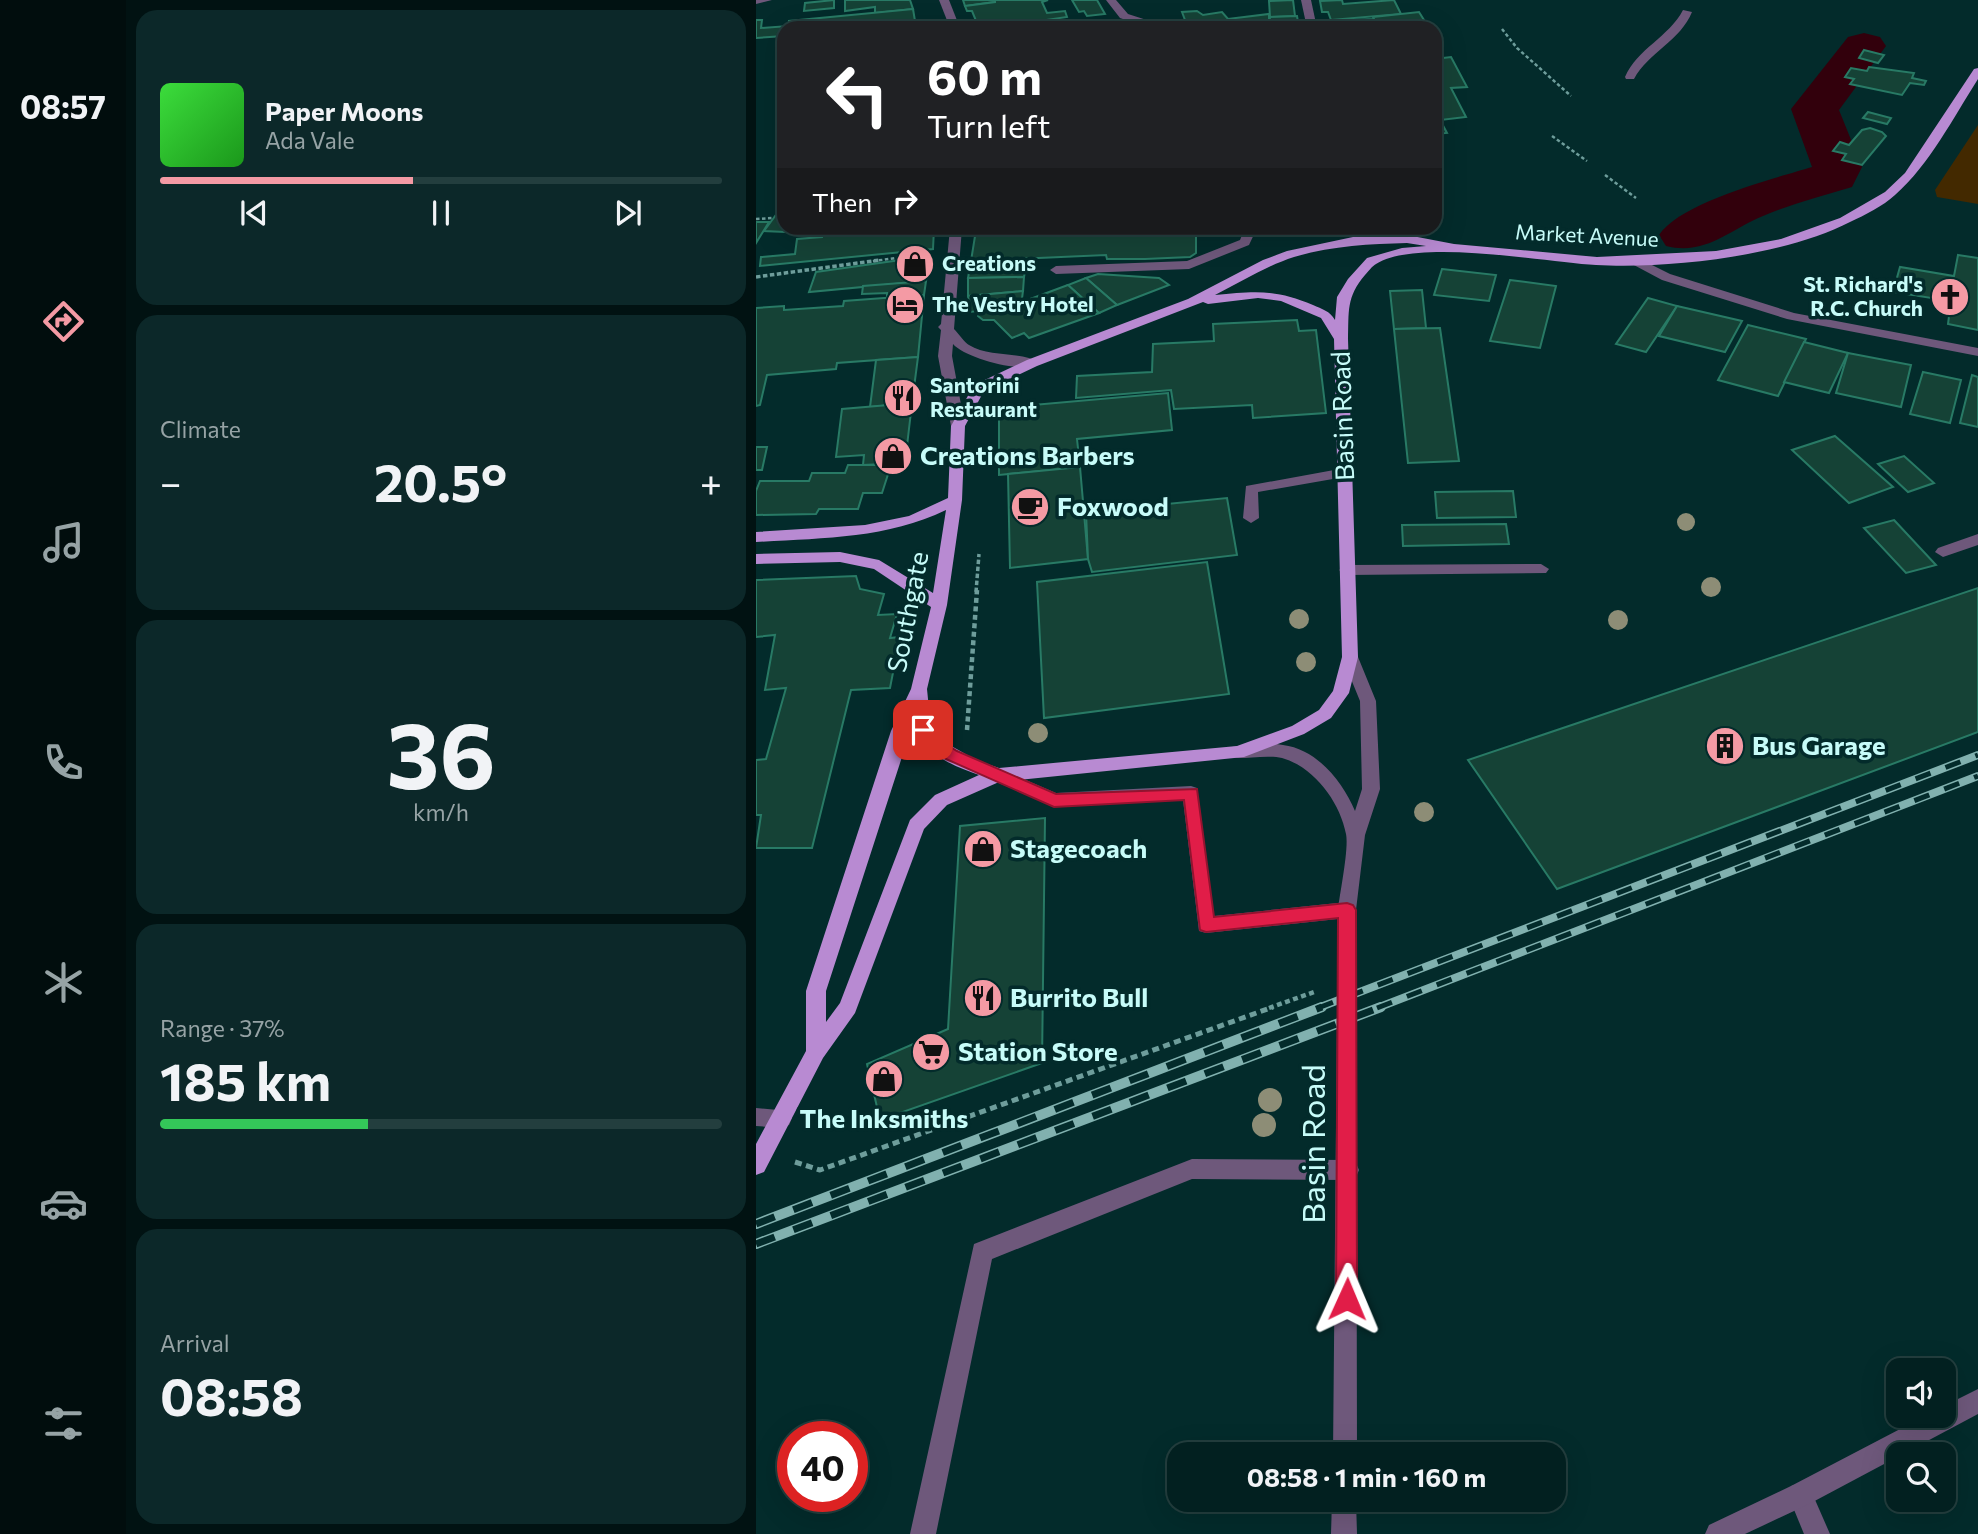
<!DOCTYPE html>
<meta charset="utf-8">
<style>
:root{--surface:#022020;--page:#0c2829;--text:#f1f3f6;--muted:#96a3a5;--line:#233e3e;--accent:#f49aa4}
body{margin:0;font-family:Commissioner,sans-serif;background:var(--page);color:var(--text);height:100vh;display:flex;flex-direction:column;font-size:26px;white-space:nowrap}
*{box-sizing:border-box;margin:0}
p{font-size:23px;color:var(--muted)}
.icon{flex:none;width:38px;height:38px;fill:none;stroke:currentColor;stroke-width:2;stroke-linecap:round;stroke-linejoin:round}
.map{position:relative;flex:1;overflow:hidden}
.side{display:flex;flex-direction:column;gap:10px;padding:10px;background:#011212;width:630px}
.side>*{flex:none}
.guide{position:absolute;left:21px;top:21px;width:665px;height:214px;border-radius:21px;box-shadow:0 7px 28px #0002,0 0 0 2px var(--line);background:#202124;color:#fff;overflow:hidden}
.buttons{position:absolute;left:1130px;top:1358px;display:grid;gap:14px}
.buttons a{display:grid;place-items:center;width:70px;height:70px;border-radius:14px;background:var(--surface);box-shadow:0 7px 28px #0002,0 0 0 2px var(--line);font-size:35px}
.speed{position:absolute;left:21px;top:1421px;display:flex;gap:14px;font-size:35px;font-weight:700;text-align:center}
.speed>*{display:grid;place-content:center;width:91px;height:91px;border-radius:50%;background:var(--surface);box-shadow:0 7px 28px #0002,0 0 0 2px var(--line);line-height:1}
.speed .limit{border:10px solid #d22;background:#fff;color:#111}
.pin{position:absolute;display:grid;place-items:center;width:60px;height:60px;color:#fff;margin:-30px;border-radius:14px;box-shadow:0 4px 10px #0006}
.me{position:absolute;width:77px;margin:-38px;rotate:1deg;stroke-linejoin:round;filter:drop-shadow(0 0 5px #0008)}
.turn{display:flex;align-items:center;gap:24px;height:147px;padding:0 35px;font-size:32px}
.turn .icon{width:91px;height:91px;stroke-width:2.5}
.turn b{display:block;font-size:49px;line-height:60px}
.then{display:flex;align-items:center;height:66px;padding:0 35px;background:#0003;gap:14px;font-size:26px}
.big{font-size:52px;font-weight:700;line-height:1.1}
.side .tile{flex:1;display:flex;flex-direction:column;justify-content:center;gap:10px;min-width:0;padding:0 24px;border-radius:21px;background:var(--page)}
.side .dial{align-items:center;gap:0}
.dial b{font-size:91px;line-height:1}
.song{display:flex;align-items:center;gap:21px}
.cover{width:84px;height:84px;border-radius:10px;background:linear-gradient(135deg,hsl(120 70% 55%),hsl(120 70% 35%))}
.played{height:7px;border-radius:4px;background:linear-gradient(90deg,var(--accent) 45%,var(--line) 45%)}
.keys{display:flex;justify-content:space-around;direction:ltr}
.heat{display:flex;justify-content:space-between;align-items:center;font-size:38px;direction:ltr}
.charge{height:10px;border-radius:5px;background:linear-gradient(90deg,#34c759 37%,var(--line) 0)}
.trip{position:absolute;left:411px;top:1442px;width:399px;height:70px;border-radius:21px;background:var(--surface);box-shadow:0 7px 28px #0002,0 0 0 2px var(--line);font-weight:700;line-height:70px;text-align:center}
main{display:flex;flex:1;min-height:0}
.dock{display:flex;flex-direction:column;width:126px;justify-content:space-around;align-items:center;background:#010d0d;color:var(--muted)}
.dock .icon{width:49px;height:49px}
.dock .on{color:var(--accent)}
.dock b{font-size:32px;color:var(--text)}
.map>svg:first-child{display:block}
.green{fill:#432900}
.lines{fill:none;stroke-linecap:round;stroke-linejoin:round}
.river{fill:#32000c;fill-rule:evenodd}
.building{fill:#154236;stroke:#287a65;stroke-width:2}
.path-far3{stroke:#6e9d9b;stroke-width:2.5;stroke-dasharray:3.5 2.5;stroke-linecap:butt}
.path-far2{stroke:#6e9d9b;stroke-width:3.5;stroke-dasharray:4.5 2.5;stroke-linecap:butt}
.path-far1{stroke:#6e9d9b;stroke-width:4.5;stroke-dasharray:5 3.5;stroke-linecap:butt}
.path{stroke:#6e9d9b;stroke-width:5;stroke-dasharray:7 4.5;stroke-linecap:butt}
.service{fill:#6e587b;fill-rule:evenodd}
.minor{fill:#6e587b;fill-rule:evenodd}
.tertiary{fill:#6e587b;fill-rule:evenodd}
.primary{fill:#b88ad2;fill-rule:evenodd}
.rail-far1-casing{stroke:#81b1af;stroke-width:8}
.rail-casing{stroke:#81b1af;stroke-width:10}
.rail-far1{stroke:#032b2b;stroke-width:5;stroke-dasharray:16;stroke-linecap:butt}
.rail{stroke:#032b2b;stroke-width:7;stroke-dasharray:20;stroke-linecap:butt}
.tree{fill:#8d8d76}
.route{fill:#e11d48;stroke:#92132f;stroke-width:2}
.labels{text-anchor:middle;stroke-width:7;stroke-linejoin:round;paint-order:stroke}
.far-street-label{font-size:21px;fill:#c7fcf9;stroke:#032b2b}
.far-poi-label{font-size:21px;font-weight:bold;fill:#c7fcf9;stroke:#032b2b;text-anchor:start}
.street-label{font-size:26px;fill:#c7fcf9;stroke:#032b2b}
.poi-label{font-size:26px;font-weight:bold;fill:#c7fcf9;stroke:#032b2b;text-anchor:start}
.near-street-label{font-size:32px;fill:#c7fcf9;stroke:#032b2b}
</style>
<main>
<nav class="dock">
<b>08:57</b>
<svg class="icon on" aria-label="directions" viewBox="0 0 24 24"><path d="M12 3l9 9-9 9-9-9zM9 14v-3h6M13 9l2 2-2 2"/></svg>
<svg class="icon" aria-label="music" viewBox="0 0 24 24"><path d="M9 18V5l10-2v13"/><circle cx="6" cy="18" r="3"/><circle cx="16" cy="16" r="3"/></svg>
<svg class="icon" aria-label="phone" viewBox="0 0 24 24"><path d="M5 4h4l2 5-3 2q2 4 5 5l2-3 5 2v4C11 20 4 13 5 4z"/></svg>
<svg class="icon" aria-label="climate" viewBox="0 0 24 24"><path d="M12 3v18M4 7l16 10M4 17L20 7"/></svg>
<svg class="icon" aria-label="car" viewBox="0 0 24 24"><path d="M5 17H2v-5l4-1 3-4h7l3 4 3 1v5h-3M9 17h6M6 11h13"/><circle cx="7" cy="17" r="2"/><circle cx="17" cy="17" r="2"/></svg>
<svg class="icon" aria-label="filters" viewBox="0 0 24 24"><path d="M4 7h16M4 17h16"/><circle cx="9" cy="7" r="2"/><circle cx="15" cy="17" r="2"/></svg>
</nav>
<section class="side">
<div class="tile">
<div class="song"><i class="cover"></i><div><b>Paper Moons</b><p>Ada Vale</p></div></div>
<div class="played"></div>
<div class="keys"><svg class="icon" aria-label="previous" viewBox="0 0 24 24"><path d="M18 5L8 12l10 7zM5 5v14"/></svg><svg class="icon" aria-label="pause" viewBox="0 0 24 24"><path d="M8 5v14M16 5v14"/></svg><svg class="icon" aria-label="next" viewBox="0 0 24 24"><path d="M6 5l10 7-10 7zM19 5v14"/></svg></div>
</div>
<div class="tile"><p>Climate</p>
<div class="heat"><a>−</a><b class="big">20.5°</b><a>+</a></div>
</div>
<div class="tile dial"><b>36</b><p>km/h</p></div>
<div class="tile"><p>Range · 37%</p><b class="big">185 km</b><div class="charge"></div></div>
<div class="tile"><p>Arrival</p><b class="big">08:58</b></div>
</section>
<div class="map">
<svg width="1222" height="1534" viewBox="0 0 1222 1534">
<rect width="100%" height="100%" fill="#032b2b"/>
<path class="green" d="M1222,125V204L1181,197L1179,190Z"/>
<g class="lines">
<path class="river" d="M1108,33L1124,37L1130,46L1083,110L1106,167L1096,187C1066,196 1035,204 1007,216C973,230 949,256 910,246L903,235C925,202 1017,179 1056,167L1035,109L1092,37Z"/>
</g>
<g class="building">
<path d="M78,0V8L48,11L49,3Z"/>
<path d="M89,0H154L157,9L119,13V7L89,11Z"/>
<path d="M207,0H239V2L209,6Z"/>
<path d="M239,0H292L286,2L291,13L309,11L311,17L276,22L277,28H223L216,11H211L209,6L239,2Z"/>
<path d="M316,0H341L349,14L331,16L328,11L323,12Z"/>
<path d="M537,0L539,16L514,17L513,1Z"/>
<path d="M586,0L587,4L638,0L645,14L575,20L572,12H566L564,1Z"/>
<path d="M157,9L159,21L101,28H32L33,21Z"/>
<path d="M441,11L447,15L466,12L472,19L513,14V27L432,28L426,12Z"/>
<path d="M663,12L673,28H576L575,21L618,19L617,17Z"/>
<path d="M541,16L543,28H513L514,17Z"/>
<path d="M0,20H6L5,28L32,26V28H28V36L0,38Z"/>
<path d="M159,21L160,28H101Z"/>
<path d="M1108,50L1128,55L1122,63L1103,58Z"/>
<path d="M695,57L711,87L695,88L710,117L684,120L691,133L679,134V59Z"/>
<path d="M1113,67L1158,73L1156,78L1170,81L1168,85L1154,83L1146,95L1094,84L1098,79L1089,77L1095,68L1111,71Z"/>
<path d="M1112,112L1135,118L1131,124L1107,118Z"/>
<path d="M1114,128L1126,132L1130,136L1106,165L1086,160L1090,154L1077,151L1084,142L1093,145L1106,130Z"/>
<path d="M28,204V228H32L29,232L8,231Z"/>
<path d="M0,222H13L0,243Z"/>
<path d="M67,228H178L177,249L4,266L5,257L39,254L41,239L66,237Z"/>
<path d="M279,228H362L368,232L388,228H440V253L434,257L389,259H351L350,255L215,261L220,230Z"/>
<path d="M1202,255L1222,258V330L1192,324L1195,301L1137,292L1144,267L1198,276Z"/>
<path d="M173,256L170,281L53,292L60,272Z"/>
<path d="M271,260L268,277L212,278L215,261Z"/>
<path d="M686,269L740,275L733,301L678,295Z"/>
<path d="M342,274L403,278L413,285L361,305L330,278Z"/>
<path d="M268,277L267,291L212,296V278Z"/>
<path d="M330,278L361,305L343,313L312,285Z"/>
<path d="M754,280L800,286L784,348L734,341Z"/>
<path d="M170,281L168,295L131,298V293L106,294L107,286Z"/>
<path d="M312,285L343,313L273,338L268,333L256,338L238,320H227L222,316V311L265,306L266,302Z"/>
<path d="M666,290L670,328L638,329L634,291Z"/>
<path d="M267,291L265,306L214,312L212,296Z"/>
<path d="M168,295L162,357L81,363L80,369L11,375L4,405L0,406V308L28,306V310L87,306L88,301Z"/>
<path d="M892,298L921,306L890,352L860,344Z"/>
<path d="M921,306L986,321L969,352L903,336Z"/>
<path d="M541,320L543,331L560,330L570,413L497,418L496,405L418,409L415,390L320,398L321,376L396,372L397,344L458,341L457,324Z"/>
<path d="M992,325L1050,339L1022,396L962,380Z"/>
<path d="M684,328L703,461L652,463L638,329Z"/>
<path d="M1048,342L1092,353L1073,393L1028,382Z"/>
<path d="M1092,353L1155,365L1145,407L1080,393Z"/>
<path d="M162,357L156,403L114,407L120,360Z"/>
<path d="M1167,372L1205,380L1194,423L1154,414Z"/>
<path d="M1216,375L1222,377V427L1204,423Z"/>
<path d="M412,393L416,430L321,439L324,467L243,475V408Z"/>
<path d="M156,403L149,463L107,465L108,455L80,457L86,409Z"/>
<path d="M1079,436L1137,487L1093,503L1036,450Z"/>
<path d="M0,447H11L6,470H0Z"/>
<path d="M1148,456L1178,483L1152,492L1122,464Z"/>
<path d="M92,465H135L126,493H107L102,509H63L60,514L0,515V491L4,481H53L56,473H89Z"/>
<path d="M324,467L332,559L254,568L252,474Z"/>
<path d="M757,491L760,517L681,518L679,492Z"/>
<path d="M471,498L481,555L336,572L332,559L330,512Z"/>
<path d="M1138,520L1180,565L1150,573L1108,528Z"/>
<path d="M750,524L753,544L647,546L646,525Z"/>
<path d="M451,562L473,694L288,718L281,582Z"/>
<path d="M100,576L104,589L128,594L122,615L141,614L134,638L144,637L134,688L95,690L56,848H0L5,815H0V760L10,759L30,688L9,690L19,635L0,637V580Z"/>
<path d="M1222,588V732L801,889L712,760Z"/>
<path d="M289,818L286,1063L124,1120L111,1064L192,1029L204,826Z"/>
</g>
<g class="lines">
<g class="path-far3">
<path d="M303,28L340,23"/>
<path d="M746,29L761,48L815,96"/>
<path d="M796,136L831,161"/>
<path d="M849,175L880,198"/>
<path d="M0,219L17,218"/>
<path d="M111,262L169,254"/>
</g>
<g class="path-far2">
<path d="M0,277L124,260"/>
<path d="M220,592L223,554"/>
</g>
<g class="path-far1">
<path d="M211,730L221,590"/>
<path d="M513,1008L561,991"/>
</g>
<path class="path" d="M39,1162L64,1170L517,1007"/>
<g class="service">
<path d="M350,0H360L372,14L400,23L403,28H393L364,18Z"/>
<path d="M927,10L936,12C925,40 892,53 878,79H870L869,77C881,49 913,37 927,10Z"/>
<path d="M489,228H501L493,245L433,269L300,274L294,270L300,266L431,261L484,240Z"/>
<path d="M589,468L596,473L594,476L502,492L503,518L495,523L487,518L490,486Z"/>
<path d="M785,564L793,569L790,573L591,575L583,570L591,565Z"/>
<path d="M242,768L300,793L435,786L441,788L458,916L591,902L598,905L600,910L598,915L591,918L450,933L443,931L427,800L298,807L236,780L233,775L236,770Z"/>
<path d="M0,1108L33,1111L36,1118L33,1125L26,1128L0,1126Z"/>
<path d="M436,1159L592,1160L600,1163L603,1170L600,1177L592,1180L436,1179L236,1259L180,1534H154L218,1244Z"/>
<path d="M1044,1483L1053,1486L1074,1534H1048L1032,1495L1035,1486Z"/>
</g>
<g class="minor">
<path d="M0,0H16L0,4Z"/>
<path d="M183,0H193L204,28H194Z"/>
<path d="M545,0H555L561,28H551Z"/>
<path d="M194,228H206L198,329C203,334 208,342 213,345C233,358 268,351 283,363C268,375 209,358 197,344L196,356L209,426L202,430L195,426L182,356L185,330L182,327L185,324Z"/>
<path d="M880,257L914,274L1038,313L1222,348V356L1031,319L906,280L876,264L874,261Z"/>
<path d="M1222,534V545L1187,557L1179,552L1182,548Z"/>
</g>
<g class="tertiary">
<path d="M594,651L602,657L620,701L624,789L609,835L600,910L601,1454H577L582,910C584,892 593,849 590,834C584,802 558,767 526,758C513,755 495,758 482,758L476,757L473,752L476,747L482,746C496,745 513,742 527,745C561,749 587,782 599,811L606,789L604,701L586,657Z"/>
<path d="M1222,1389V1414L1053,1504L989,1534H949L953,1525L1035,1486L1169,1416H1188V1406Z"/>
<path d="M576,1500H600L601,1534H575Z"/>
</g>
<path class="primary" d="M1222,68V79C1197,118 1174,164 1139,195C1127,206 1109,215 1094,222C1028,256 914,269 840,265C790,262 661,238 620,264C616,266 612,272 609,275C590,297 593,312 592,339L602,657L593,693L575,718L548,734L488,757L243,782L191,805L168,829L99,1013L67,1058L8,1172L0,1175V1144L50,1051V991L135,731L155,689L175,607L118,569L84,562L0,564V554L84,552L123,560L177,593L190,510C130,539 65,538 0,542V532L109,525L153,516L192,498L195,426L218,385L271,360L432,299L507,260L531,251L597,237L651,235L698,244L841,257L960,251L1025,239L1084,218L1129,192L1149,173L1218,69ZM651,243L670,246L646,248L611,258L592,279L581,297L579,320C574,311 566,309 557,305C520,289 499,291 459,295C485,282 510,266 538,257C575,246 613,244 651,243ZM502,298L525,301L565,318L578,339L586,657L577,691L563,710L536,726L481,746L243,768L220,760L183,739L175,729L171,689L191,605L206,500L209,426L228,391L281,366L447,302L452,304ZM158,720C160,751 197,766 223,775L179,795L154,820L84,1003L70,1022V991Z"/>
<g class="rail-far1-casing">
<g id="rail-far1">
<path d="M562,1008L1222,755"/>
<path d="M621,1008L1222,776"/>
</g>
</g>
<g class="rail-casing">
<g id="rail">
<path d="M0,1224L566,1007"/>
<path d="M0,1244L625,1007"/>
</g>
</g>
<use href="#rail-far1" class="rail-far1"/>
<use href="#rail" class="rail"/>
</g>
<g class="tree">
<circle cx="930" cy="522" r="9"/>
<circle cx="955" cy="587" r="10"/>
<circle cx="543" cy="619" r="10"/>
<circle cx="862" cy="620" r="10"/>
<circle cx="550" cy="662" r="10"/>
<circle cx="282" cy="733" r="10"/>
<circle cx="668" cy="812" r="10"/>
<circle cx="514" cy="1100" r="12"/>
<circle cx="508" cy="1125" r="12"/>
</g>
<path class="route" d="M167,724L173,726L182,739L201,751L300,794L441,789L458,917L591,903L597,905L600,910L601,1299L598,1306L591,1309L583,1306L580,1299L582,918L450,932L444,930L428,800L298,807L190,759L171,748L159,730Z"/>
<defs>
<g id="shop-disc" transform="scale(2.0125)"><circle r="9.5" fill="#f49aa4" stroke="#032b2b"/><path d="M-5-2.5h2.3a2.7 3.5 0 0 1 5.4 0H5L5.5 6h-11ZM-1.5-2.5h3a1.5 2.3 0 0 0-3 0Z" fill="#111"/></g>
<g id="church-disc" transform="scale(2.0125)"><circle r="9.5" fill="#f49aa4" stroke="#032b2b"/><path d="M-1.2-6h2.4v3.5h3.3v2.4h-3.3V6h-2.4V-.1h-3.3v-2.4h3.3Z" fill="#111"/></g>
<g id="hotel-disc" transform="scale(2.0125)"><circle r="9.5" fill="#f49aa4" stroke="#032b2b"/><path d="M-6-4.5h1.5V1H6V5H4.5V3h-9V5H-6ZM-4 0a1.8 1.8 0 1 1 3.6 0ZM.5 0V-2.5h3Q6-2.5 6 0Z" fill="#111"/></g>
<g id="restaurant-disc" transform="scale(2.0125)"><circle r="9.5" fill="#f49aa4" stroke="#032b2b"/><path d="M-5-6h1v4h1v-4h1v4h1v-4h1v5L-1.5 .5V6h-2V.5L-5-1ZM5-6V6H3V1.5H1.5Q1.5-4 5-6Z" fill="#111"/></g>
<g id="cafe-disc" transform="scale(2.0125)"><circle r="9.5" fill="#f49aa4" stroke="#032b2b"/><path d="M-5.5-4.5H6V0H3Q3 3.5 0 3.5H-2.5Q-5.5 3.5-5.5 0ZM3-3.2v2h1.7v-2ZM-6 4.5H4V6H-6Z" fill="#111"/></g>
<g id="building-disc" transform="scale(2.0125)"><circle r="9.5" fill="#f49aa4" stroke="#032b2b"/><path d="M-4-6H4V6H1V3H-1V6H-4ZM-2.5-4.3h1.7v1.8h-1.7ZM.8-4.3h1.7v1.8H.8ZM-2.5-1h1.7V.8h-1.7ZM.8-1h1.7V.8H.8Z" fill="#111"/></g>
<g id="supermarket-disc" transform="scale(2.0125)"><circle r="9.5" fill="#f49aa4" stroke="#032b2b"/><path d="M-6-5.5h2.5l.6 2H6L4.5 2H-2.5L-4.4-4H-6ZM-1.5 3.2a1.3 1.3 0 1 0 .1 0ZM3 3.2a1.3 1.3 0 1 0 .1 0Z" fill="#111"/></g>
</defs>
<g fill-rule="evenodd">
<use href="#shop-disc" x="159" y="264"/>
<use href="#church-disc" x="1194" y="297"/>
<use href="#hotel-disc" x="149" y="305"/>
<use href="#restaurant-disc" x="147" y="398"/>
<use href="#shop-disc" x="137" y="456"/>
<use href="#cafe-disc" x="274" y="507"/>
<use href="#building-disc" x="969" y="746"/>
<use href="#shop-disc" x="227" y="849"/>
<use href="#restaurant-disc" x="227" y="998"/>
<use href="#supermarket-disc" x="175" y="1052"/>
<use href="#shop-disc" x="128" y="1079"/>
</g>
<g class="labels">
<g class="far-street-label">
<text transform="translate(831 236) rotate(3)" y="7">Market Avenue</text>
</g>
<g class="far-poi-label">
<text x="186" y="271">Creations</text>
<text x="1167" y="292" text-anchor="end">St. Richard's<tspan x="1167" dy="24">R.C. Church</tspan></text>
<text x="176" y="312">The Vestry Hotel</text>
<text x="174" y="393">Santorini<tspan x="174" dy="24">Restaurant</tspan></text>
</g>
<g class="street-label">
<text transform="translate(587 416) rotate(-92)" y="9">Basin Road</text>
<text transform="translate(152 612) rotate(-79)" y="9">Southgate</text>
</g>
<g class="poi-label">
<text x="164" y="465">Creations Barbers</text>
<text x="301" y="516">Foxwood</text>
<text x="996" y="755">Bus Garage</text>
<text x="254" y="858">Stagecoach</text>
<text x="254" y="1007">Burrito Bull</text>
<text x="202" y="1061">Station Store</text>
<text x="128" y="1128" text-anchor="middle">The Inksmiths</text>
</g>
<g class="near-street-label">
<text transform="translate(558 1144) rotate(-90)" y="11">Basin Road</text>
</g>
</g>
</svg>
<div class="buttons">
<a><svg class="icon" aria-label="sound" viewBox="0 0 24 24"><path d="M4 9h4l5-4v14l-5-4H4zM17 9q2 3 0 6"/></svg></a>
<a><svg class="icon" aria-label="search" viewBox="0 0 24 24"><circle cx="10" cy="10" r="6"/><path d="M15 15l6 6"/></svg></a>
</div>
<div class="speed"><div class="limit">40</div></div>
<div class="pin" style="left:167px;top:730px;background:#d93025"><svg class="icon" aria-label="arrive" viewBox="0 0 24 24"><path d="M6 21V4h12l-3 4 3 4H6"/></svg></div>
<svg class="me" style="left:591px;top:1299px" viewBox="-20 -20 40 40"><path d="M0-17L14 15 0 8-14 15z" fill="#e11d48" stroke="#fff" stroke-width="4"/></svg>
<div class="trip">08:58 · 1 min · 160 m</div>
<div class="guide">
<div class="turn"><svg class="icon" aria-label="left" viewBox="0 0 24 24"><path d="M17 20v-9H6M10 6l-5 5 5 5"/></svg><div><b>60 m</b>Turn left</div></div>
<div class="then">Then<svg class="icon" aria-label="right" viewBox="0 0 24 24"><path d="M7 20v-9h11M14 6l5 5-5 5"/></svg></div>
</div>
</div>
</main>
